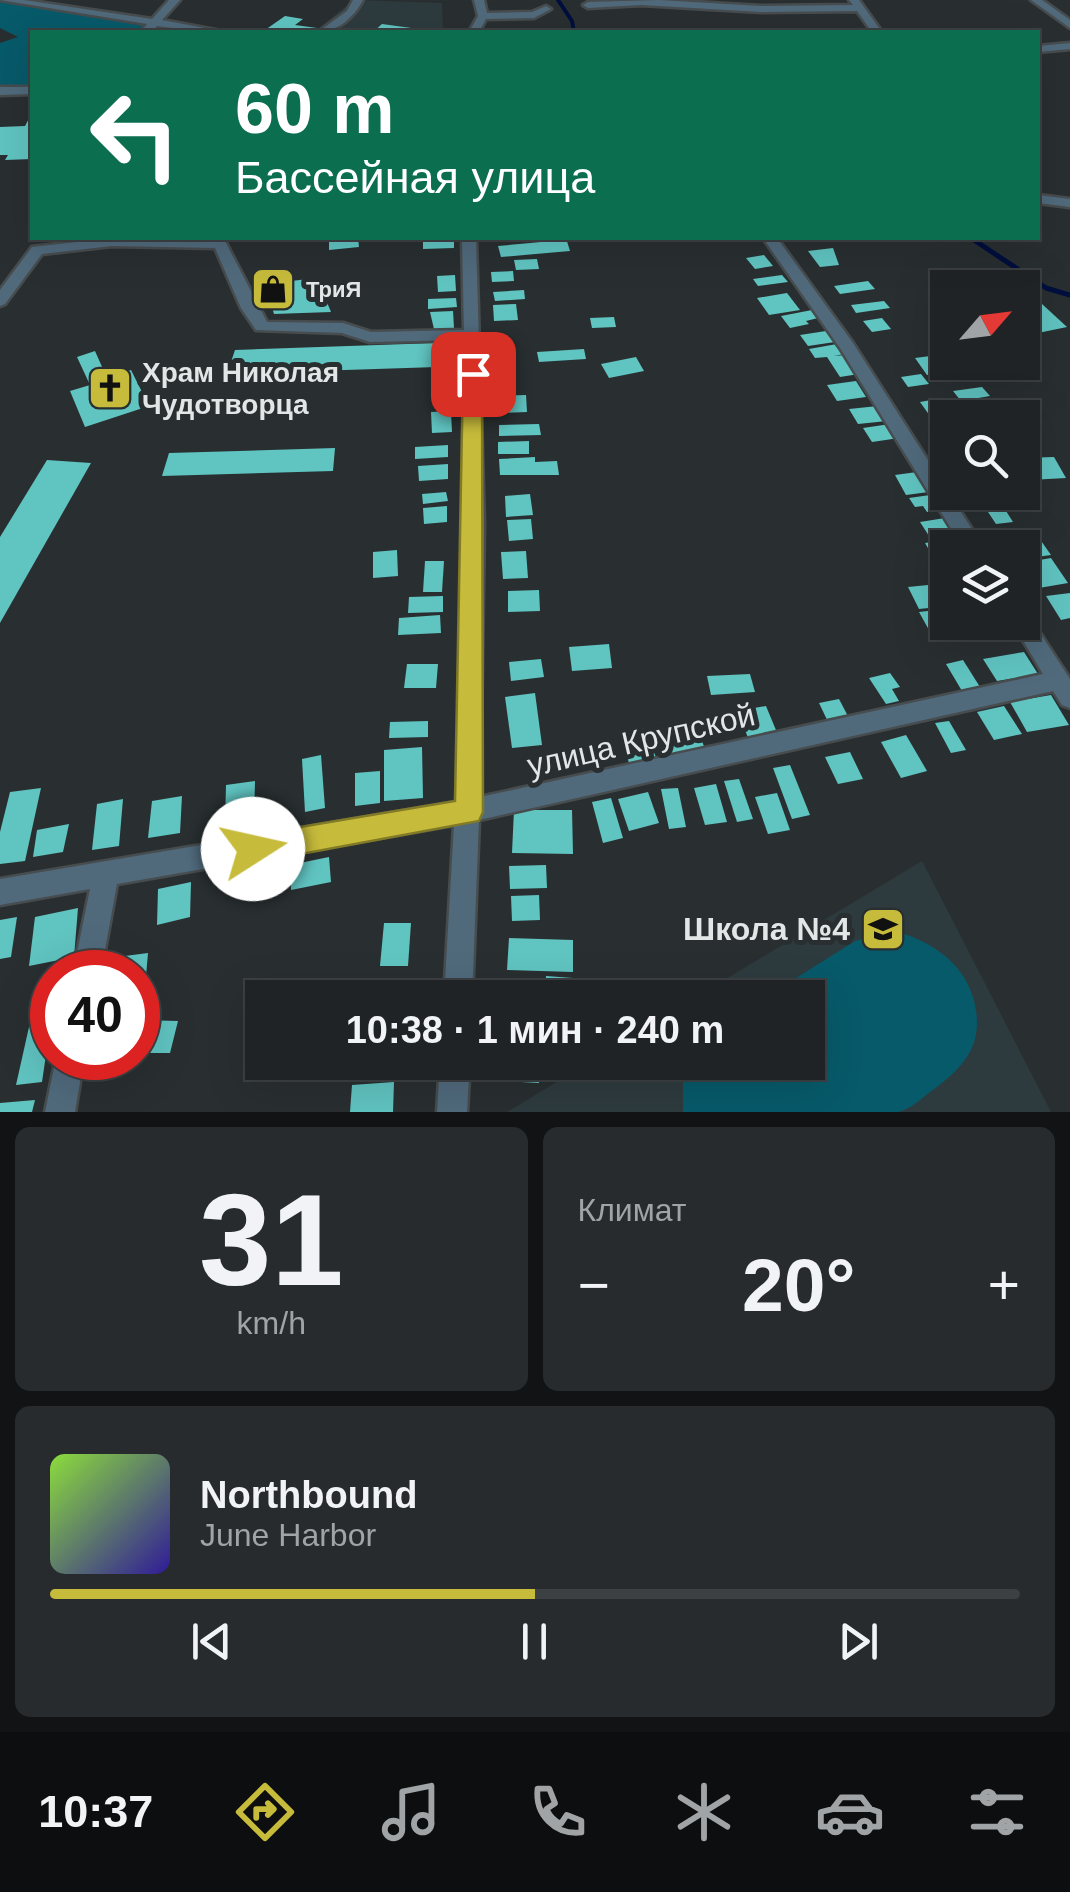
<!DOCTYPE html>
<html lang="ru">
<meta charset="utf-8">
<style>
:root{--surface:#1f2325;--page:#272b2d;--text:#f1f3f6;--muted:#a1a4a7;--line:#3c4042;--accent:#c7bb3b}
body{margin:0;font-family:Arial,sans-serif;background:var(--page);color:var(--text);height:100vh;display:flex;flex-direction:column;font-size:38px;white-space:nowrap}
*{box-sizing:border-box;margin:0}
p{font-size:32px;color:var(--muted)}
.icon{flex:none;width:55px;height:55px;fill:none;stroke:currentColor;stroke-width:2;stroke-linecap:round;stroke-linejoin:round}
.map{position:relative;height:1112px;overflow:hidden}
.side{display:flex;flex-direction:column;gap:15px;padding:15px;background:#111314;flex:1}
.side>*{flex:none}
.guide{position:absolute;left:30px;top:30px;width:1010px;height:210px;border-radius:0px;box-shadow:0 10px 40px #0002,0 0 0 2px var(--line);background:#0b6e4f;color:#fff;overflow:hidden}
.needle{width:65px;rotate:62deg}
.controls{position:absolute;left:930px;top:270px;display:grid;gap:20px}
.controls a{display:grid;place-items:center;width:110px;height:110px;border-radius:0px;background:var(--surface);box-shadow:0 10px 40px #0002,0 0 0 2px var(--line);font-size:50px}
.speed{position:absolute;left:30px;top:950px;display:flex;gap:20px;font-size:50px;font-weight:700;text-align:center}
.speed>*{display:grid;place-content:center;width:130px;height:130px;border-radius:50%;background:var(--surface);box-shadow:0 10px 40px #0002,0 0 0 2px var(--line);line-height:1}
.speed .limit{border:15px solid #d22;background:#fff;color:#111}
.pin{position:absolute;display:grid;place-items:center;width:85px;height:85px;color:#fff;margin:-42px;border-radius:20px;box-shadow:0 5px 15px #0006}
.me{position:absolute;width:110px;margin:-55px;rotate:80deg;stroke-linejoin:round;filter:drop-shadow(0 0 8px #0008)}
.turn{display:flex;align-items:center;gap:35px;height:210px;padding:0 40px;font-size:45px}
.turn .icon{width:130px;height:130px;stroke-width:2.5}
.turn b{display:block;font-size:70px;line-height:85px}
.big{font-size:75px;font-weight:800;line-height:1.1}
.side .tile{flex:1;display:flex;flex-direction:column;justify-content:center;gap:15px;min-width:0;padding:0 35px;border-radius:15px;background:var(--page)}
.side .dial{align-items:center;gap:0}
.dial b{font-size:130px;line-height:1}
.song{display:flex;align-items:center;gap:30px}
.cover{width:120px;height:120px;border-radius:15px;background:linear-gradient(135deg,hsl(90 70% 55%),hsl(250 70% 35%))}
.played{height:10px;border-radius:5px;background:linear-gradient(90deg,var(--accent) 50%,var(--line) 50%)}
.keys{display:flex;justify-content:space-around;direction:ltr}
.heat{display:flex;justify-content:space-between;align-items:center;font-size:55px;direction:ltr}
.side .tiles{flex:1;display:grid;gap:15px;grid-template-columns:1fr 1fr}
.tile:last-child{grid-column:span 2}
.trip{position:absolute;left:245px;top:980px;width:580px;height:100px;border-radius:0px;background:var(--surface);box-shadow:0 10px 40px #0002,0 0 0 2px var(--line);font-weight:800;line-height:100px;text-align:center}
.tabs{display:flex;height:160px;justify-content:space-around;align-items:center;background:#0c0e0f;color:var(--muted)}
.tabs .icon{width:70px;height:70px}
.tabs .active{color:var(--accent)}
.tabs b{font-size:45px;color:var(--text)}
.map>svg:first-child{display:block}
.built{fill:#2e3b3e}
.green{fill:#075a6a}
.lines{fill:none;stroke-linecap:round;stroke-linejoin:round}
.stream-far1{stroke:#000f3e;stroke-width:4}
.stream{stroke:#000f3e;stroke-width:5}
.building{fill:#60c4c1}
.minor-casing{stroke:#474c4e;stroke-width:5}
.minor{fill:#506a7c;fill-rule:evenodd}
.route{fill:#c7bb3b;stroke:#817a26;stroke-width:2.5}
.labels{text-anchor:middle;stroke-width:10;stroke-linejoin:round;paint-order:stroke}
.far-poi-label{font-size:22px;font-weight:bold;fill:#e2e6e7;stroke:#292f31;text-anchor:start}
.poi-label{font-size:28px;font-weight:bold;fill:#e2e6e7;stroke:#292f31;text-anchor:start}
.near-street-label{font-size:32px;fill:#e2e6e7;stroke:#292f31}
.near-poi-label{font-size:32px;font-weight:bold;fill:#e2e6e7;stroke:#292f31;text-anchor:end}
</style>
<div class="map">
<svg width="1070" height="1112" viewBox="0 0 1070 1112">
<rect width="100%" height="100%" fill="#292f31"/>
<g class="built">
<path d="M354,0L442,3L443,32H314Z"/>
<path d="M922,861L1051,1112H507L588,1063L808,1062V998L696,997Z"/>
</g>
<g class="green">
<path d="M0,2L199,32H32V87L0,86V43L18,37L0,28Z"/>
<path d="M894,931C929,940 962,961 973,997C986,1043 966,1066 930,1092C921,1099 909,1110 898,1112C876,1112 852,1112 829,1112C780,1112 732,1112 683,1112V1075L688,1063L808,1062V998L766,997L855,941Z"/>
</g>
<g class="lines">
<path class="stream-far1" d="M558,0L572,21L574,32"/>
<path class="stream" d="M971,238L1046,288L1070,295"/>
</g>
<g class="building">
<path d="M285,16L303,19L295,25L317,28L312,32L265,30Z"/>
<path d="M382,24L426,30V32H373Z"/>
<path d="M32,113V159L5,160L8,155H0V127L25,126Z"/>
<path d="M329,238H358L359,247L329,250Z"/>
<path d="M550,238H566L570,251L501,257L498,246L552,241Z"/>
<path d="M454,239V248L423,249V240Z"/>
<path d="M833,248L839,265L820,267L808,251Z"/>
<path d="M764,255L773,266L755,269L746,258Z"/>
<path d="M537,259L539,269L516,270L514,260Z"/>
<path d="M513,271L514,281L492,282L491,272Z"/>
<path d="M455,275L456,291L438,292L437,276Z"/>
<path d="M782,275L788,282L758,286L753,279Z"/>
<path d="M317,278L331,312L274,314L265,284Z"/>
<path d="M868,281L875,289L840,294L834,286Z"/>
<path d="M524,290L525,299L495,301L493,292Z"/>
<path d="M787,293L800,310L769,315L757,298Z"/>
<path d="M456,298L457,307L428,309V299Z"/>
<path d="M884,301L890,308L856,313L851,305Z"/>
<path d="M516,304L518,320L494,321L493,305Z"/>
<path d="M1042,304L1067,327L1038,333L1022,317V308Z"/>
<path d="M812,310L818,318L806,321L809,324L790,328L781,316Z"/>
<path d="M453,311L454,328L434,329L430,312Z"/>
<path d="M614,317L616,327L592,328L590,318Z"/>
<path d="M882,318L891,329L872,332L863,321Z"/>
<path d="M826,331L835,342L808,346L800,335Z"/>
<path d="M436,343L437,367L227,374L235,350Z"/>
<path d="M837,344L844,354L834,356L846,355L859,374L840,377L827,357L815,358L809,349Z"/>
<path d="M584,349L586,359L539,362L537,352Z"/>
<path d="M95,351L107,378L131,370L149,406L85,427L70,391L90,385L77,357Z"/>
<path d="M938,355L951,372L927,375L915,358Z"/>
<path d="M636,357L644,371L609,378L601,364Z"/>
<path d="M921,374L929,384L908,387L901,377Z"/>
<path d="M856,381L866,397L837,401L827,385Z"/>
<path d="M982,387L990,396L961,401L953,391Z"/>
<path d="M526,395L527,412L498,413L497,396Z"/>
<path d="M942,398L953,413L930,416L920,402Z"/>
<path d="M878,406L887,421L858,424L849,409Z"/>
<path d="M451,411L452,432L432,433L431,412Z"/>
<path d="M539,424L541,435L499,436V425Z"/>
<path d="M890,424L899,438L872,442L863,428Z"/>
<path d="M529,441V454H498V442Z"/>
<path d="M448,445V457L415,459V447Z"/>
<path d="M335,448L333,471L162,476L169,453Z"/>
<path d="M535,457V462L557,461L559,475H500L499,459Z"/>
<path d="M1054,457L1066,478L1030,480L1022,458Z"/>
<path d="M47,460L91,463L0,623V537Z"/>
<path d="M448,464V479L419,481L418,466Z"/>
<path d="M917,472L929,492L906,495L895,475Z"/>
<path d="M446,492L448,501L423,504L422,494Z"/>
<path d="M530,494L533,515L506,517L505,496Z"/>
<path d="M930,495L940,510L927,512L923,506L915,507L909,498Z"/>
<path d="M1001,503L1013,522L996,524L984,506Z"/>
<path d="M447,506V522L424,524L423,508Z"/>
<path d="M945,518L956,536L931,539L920,522Z"/>
<path d="M531,519L533,539L509,541L507,520Z"/>
<path d="M1037,535L1051,555L1022,559V548H1012L1007,539Z"/>
<path d="M956,538L963,548H948V552L932,555L925,543Z"/>
<path d="M397,550L398,576L373,578V552Z"/>
<path d="M526,551L528,578L503,579L501,552Z"/>
<path d="M1051,558L1068,583L1039,588L1022,563Z"/>
<path d="M425,561H444L442,592H423Z"/>
<path d="M928,585L933,596L948,595V606L919,609L908,587Z"/>
<path d="M539,590L540,611L508,612V591Z"/>
<path d="M1070,593V618L1061,620L1046,596Z"/>
<path d="M443,596V612L408,613L409,597Z"/>
<path d="M936,610L942,622H966L970,629L934,639L919,612Z"/>
<path d="M440,615L441,633L398,635L399,618Z"/>
<path d="M609,644L612,668L572,671L569,647Z"/>
<path d="M1024,652L1038,674L997,681L983,659Z"/>
<path d="M541,659L544,677L511,681L509,662Z"/>
<path d="M963,660L980,687L962,691L946,664Z"/>
<path d="M407,664H438L436,688H404Z"/>
<path d="M890,673L900,687L892,689L899,701L886,704L869,678Z"/>
<path d="M750,674L755,692L711,695L707,676Z"/>
<path d="M535,693L542,745L512,748L505,697Z"/>
<path d="M1051,695L1069,725L1027,732L1010,702Z"/>
<path d="M839,699L850,720L829,724L819,703Z"/>
<path d="M766,706L778,735L749,740L737,711Z"/>
<path d="M1004,706L1022,734L994,740L977,712Z"/>
<path d="M428,721V737L389,738L390,722Z"/>
<path d="M949,721L966,750L951,753L935,723Z"/>
<path d="M695,722L705,749L670,755L661,728Z"/>
<path d="M647,728L656,758L629,763L620,733Z"/>
<path d="M906,735L927,771L901,778L881,742Z"/>
<path d="M422,747L423,798L384,801V750Z"/>
<path d="M850,752L863,779L838,784L825,757Z"/>
<path d="M321,755L325,808L305,812L302,759Z"/>
<path d="M790,765L810,815L792,819L773,768Z"/>
<path d="M380,771V803L355,806V773Z"/>
<path d="M739,779L753,819L737,822L724,781Z"/>
<path d="M255,781L254,820L225,824L226,785Z"/>
<path d="M716,784L727,822L705,825L694,788Z"/>
<path d="M41,788L25,861L0,864V832L10,792Z"/>
<path d="M678,788L686,827L669,829L661,789Z"/>
<path d="M648,792L659,823L629,831L618,799Z"/>
<path d="M777,793L790,830L768,834L755,797Z"/>
<path d="M182,796L180,833L148,838L152,801Z"/>
<path d="M611,798L623,838L603,843L592,802Z"/>
<path d="M123,799L119,846L92,850L97,804Z"/>
<path d="M514,810H572L573,854L512,853Z"/>
<path d="M69,824L63,852L33,857L37,830Z"/>
<path d="M329,857L331,882L291,890L290,865Z"/>
<path d="M546,865L547,888L510,889L509,866Z"/>
<path d="M191,882L190,917L157,925L158,889Z"/>
<path d="M539,895L540,920L512,921L511,896Z"/>
<path d="M78,908L74,957L29,966L35,917Z"/>
<path d="M17,917L11,957L0,959V920Z"/>
<path d="M384,923H411L408,966H380Z"/>
<path d="M509,938L573,940V972L507,970Z"/>
<path d="M148,953L146,976L115,972L117,957Z"/>
<path d="M546,976L573,978L572,998H545Z"/>
<path d="M407,990L406,998H351V991Z"/>
<path d="M156,992L152,1013H138V993Z"/>
<path d="M52,1014L42,1082L16,1085L31,1018Z"/>
<path d="M138,1020L178,1021L170,1053H138Z"/>
<path d="M501,1062H540L539,1083L501,1081Z"/>
<path d="M394,1082L393,1112H350L352,1085Z"/>
<path d="M35,1100L32,1112H0V1103Z"/>
</g>
<g class="lines">
<g class="minor-casing">
<g id="minor">
<path d="M0,0H24L152,19L169,0H180L162,20L226,32H203L157,26L151,32H141L147,24Z"/>
<path d="M353,0H363C354,17 338,32 318,32L347,11Z"/>
<path d="M474,0H484L487,13L532,12L546,6L551,9L534,18L486,19L479,32H469L478,16Z"/>
<path d="M659,0L761,6L853,5L849,0H859L882,32H872L857,11L761,12L641,5L588,8L583,5L588,2Z"/>
<path d="M1031,0H1042L1070,20V28Z"/>
<path d="M1070,43V49L1038,52V46Z"/>
<path d="M0,87H32V94L0,95Z"/>
<path d="M1038,195L1070,199V207L1038,203Z"/>
<path d="M112,238L225,241L267,322L343,323L371,332L464,330L462,238H476L484,523L480,797L1043,674L1012,622H1022V614L1029,616L1070,679V708L1062,705L1053,691L479,820L472,998H444L454,825L117,884L101,972H73L90,889L0,905V879L456,802L465,523L464,340L370,342L342,333L256,330L241,308L215,248L112,246L42,254L5,304L0,306V290L32,247Z"/>
<path d="M763,238H777L853,343L984,548H963L840,348Z"/>
<path d="M56,1058H84L75,1112H45Z"/>
<path d="M440,1062H470L467,1112H437Z"/>
</g>
</g>
<use href="#minor" class="minor"/>
</g>
<path class="route" d="M473,368L482,374L483,812L479,821L253,863L243,859L239,849L243,839L253,835L455,801L463,374Z"/>
<defs>
<g id="shop-square" transform="scale(2.25)"><rect x="-9" y="-9" width="18" height="18" rx="4" fill="#c7bb3b" stroke="#292f31"/><path d="M-5-2.5h2.3a2.7 3.5 0 0 1 5.4 0H5L5.5 6h-11ZM-1.5-2.5h3a1.5 2.3 0 0 0-3 0Z" fill="#111"/></g>
<g id="church-square" transform="scale(2.25)"><rect x="-9" y="-9" width="18" height="18" rx="4" fill="#c7bb3b" stroke="#292f31"/><path d="M-1.2-6h2.4v3.5h3.3v2.4h-3.3V6h-2.4V-.1h-3.3v-2.4h3.3Z" fill="#111"/></g>
<g id="school-square" transform="scale(2.25)"><rect x="-9" y="-9" width="18" height="18" rx="4" fill="#c7bb3b" stroke="#292f31"/><path d="M0-5L7-2L0 1L-7-2ZM-4 1L0 2.5L4 1V4Q0 6-4 4Z" fill="#111"/></g>
</defs>
<g fill-rule="evenodd">
<use href="#shop-square" x="273" y="289"/>
<use href="#church-square" x="110" y="388"/>
<use href="#school-square" x="883" y="929"/>
</g>
<g class="labels">
<g class="far-poi-label">
<text x="306" y="297">ТриЯ</text>
</g>
<g class="poi-label">
<text x="142" y="382">Храм Николая<tspan x="142" dy="32">Чудотворца</tspan></text>
</g>
<g class="near-street-label">
<text transform="translate(641 740) rotate(-13)" y="11">улица Крупской</text>
</g>
<g class="near-poi-label">
<text x="850" y="940">Школа №4</text>
</g>
</g>
</svg>
<div class="controls">
<a><svg class="needle" viewBox="-14 -14 28 28"><path d="M0-13l5 13h-10z" fill="#e53935"/><path d="M0 13l5-13h-10z" fill="#a1a4a7"/></svg></a>
<a><svg class="icon" aria-label="search" viewBox="0 0 24 24"><circle cx="10" cy="10" r="6"/><path d="M15 15l6 6"/></svg></a>
<a><svg class="icon" aria-label="layers" viewBox="0 0 24 24"><path d="M12 4l9 5-9 5-9-5zM3 14l9 5 9-5"/></svg></a>
</div>
<div class="speed"><div class="limit">40</div></div>
<div class="pin" style="left:473px;top:374px;background:#d93025"><svg class="icon" aria-label="arrive" viewBox="0 0 24 24"><path d="M6 21V4h12l-3 4 3 4H6"/></svg></div>
<svg class="me" style="left:253px;top:849px" viewBox="-20 -20 40 40"><circle r="19" fill="#fff"/><path d="M0-13L10 11 0 6-10 11z" fill="#c7bb3b"/></svg>
<div class="trip">10:38 · 1 мин · 240 m</div>
<div class="guide">
<div class="turn"><svg class="icon" aria-label="left" viewBox="0 0 24 24"><path d="M17 20v-9H6M10 6l-5 5 5 5"/></svg><div><b>60 m</b>Бассейная улица</div></div>
</div>
</div>
<section class="side">
<div class="tiles">
<div class="tile dial"><b>31</b><p>km/h</p></div>
<div class="tile"><p>Климат</p>
<div class="heat"><a>−</a><b class="big">20°</b><a>+</a></div>
</div>
<div class="tile">
<div class="song"><i class="cover"></i><div><b>Northbound</b><p>June Harbor</p></div></div>
<div class="played"></div>
<div class="keys"><svg class="icon" aria-label="previous" viewBox="0 0 24 24"><path d="M18 5L8 12l10 7zM5 5v14"/></svg><svg class="icon" aria-label="pause" viewBox="0 0 24 24"><path d="M8 5v14M16 5v14"/></svg><svg class="icon" aria-label="next" viewBox="0 0 24 24"><path d="M6 5l10 7-10 7zM19 5v14"/></svg></div>
</div>
</div>
</section>
<nav class="tabs">
<b>10:37</b>
<svg class="icon active" aria-label="directions" viewBox="0 0 24 24"><path d="M12 3l9 9-9 9-9-9zM9 14v-3h6M13 9l2 2-2 2"/></svg>
<svg class="icon" aria-label="music" viewBox="0 0 24 24"><path d="M9 18V5l10-2v13"/><circle cx="6" cy="18" r="3"/><circle cx="16" cy="16" r="3"/></svg>
<svg class="icon" aria-label="phone" viewBox="0 0 24 24"><path d="M5 4h4l2 5-3 2q2 4 5 5l2-3 5 2v4C11 20 4 13 5 4z"/></svg>
<svg class="icon" aria-label="climate" viewBox="0 0 24 24"><path d="M12 3v18M4 7l16 10M4 17L20 7"/></svg>
<svg class="icon" aria-label="car" viewBox="0 0 24 24"><path d="M5 17H2v-5l4-1 3-4h7l3 4 3 1v5h-3M9 17h6M6 11h13"/><circle cx="7" cy="17" r="2"/><circle cx="17" cy="17" r="2"/></svg>
<svg class="icon" aria-label="filters" viewBox="0 0 24 24"><path d="M4 7h16M4 17h16"/><circle cx="9" cy="7" r="2"/><circle cx="15" cy="17" r="2"/></svg>
</nav>
